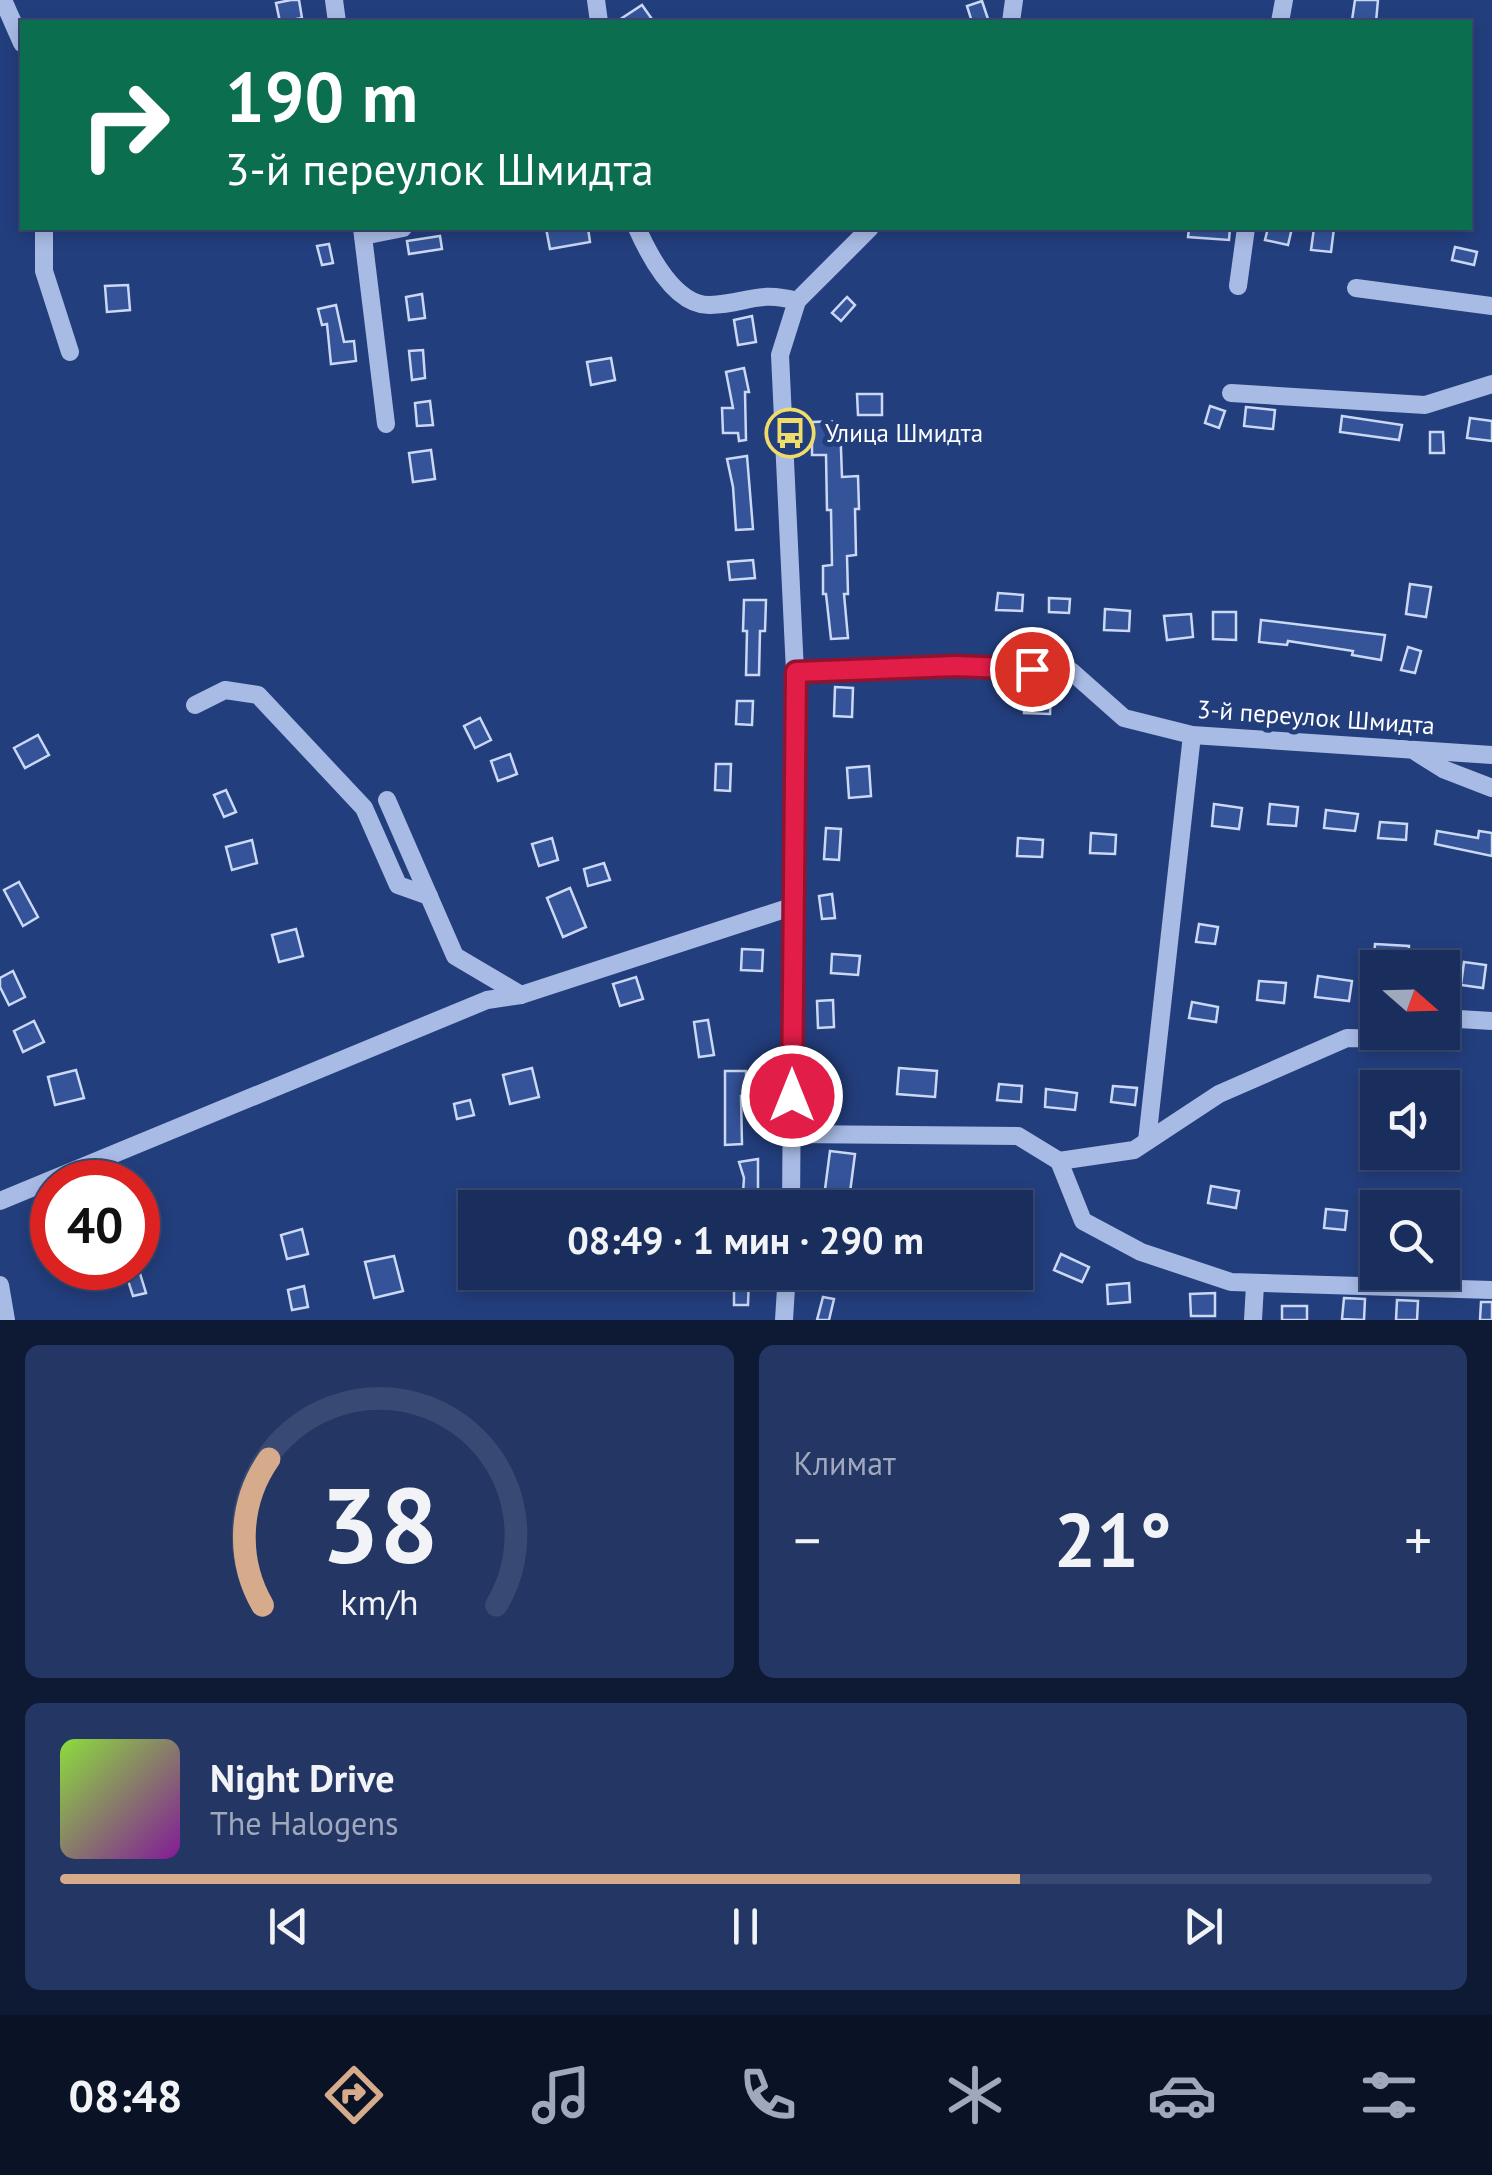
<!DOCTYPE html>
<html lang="ru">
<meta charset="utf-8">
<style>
:root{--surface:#1a2e5e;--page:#233664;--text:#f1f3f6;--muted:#9fa8bc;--line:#384a73;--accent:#d6ab8b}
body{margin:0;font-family:"PT Sans",sans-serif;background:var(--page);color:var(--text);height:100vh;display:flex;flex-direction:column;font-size:38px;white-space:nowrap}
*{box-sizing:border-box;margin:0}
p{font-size:32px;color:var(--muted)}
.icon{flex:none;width:55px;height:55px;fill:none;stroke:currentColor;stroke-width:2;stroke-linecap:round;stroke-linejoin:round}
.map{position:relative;height:1320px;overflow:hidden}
.panel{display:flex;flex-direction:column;gap:25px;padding:25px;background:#0e1934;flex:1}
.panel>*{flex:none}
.top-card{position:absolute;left:20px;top:20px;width:1452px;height:210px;border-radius:0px;box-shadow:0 5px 15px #0003,0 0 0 2px var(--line);background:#0b6e4f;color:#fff;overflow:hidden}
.needle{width:65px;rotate:110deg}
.fabs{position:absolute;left:1360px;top:950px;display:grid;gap:20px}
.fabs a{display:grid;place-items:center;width:100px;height:100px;border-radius:0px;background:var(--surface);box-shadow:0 5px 15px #0003,0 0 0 2px var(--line);font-size:50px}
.speed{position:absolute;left:30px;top:1160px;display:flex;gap:20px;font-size:50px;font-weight:700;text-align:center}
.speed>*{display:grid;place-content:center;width:130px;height:130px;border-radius:50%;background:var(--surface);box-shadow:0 5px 15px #0003,0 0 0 2px var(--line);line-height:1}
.speed .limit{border:15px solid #d22;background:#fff;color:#111}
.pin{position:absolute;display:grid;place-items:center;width:85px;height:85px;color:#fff;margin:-42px;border:5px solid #fff;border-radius:50%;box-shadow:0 2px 10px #0007}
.me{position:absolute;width:110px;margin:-55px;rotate:0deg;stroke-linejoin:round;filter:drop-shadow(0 0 8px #0008)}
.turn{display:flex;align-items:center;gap:35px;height:210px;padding:0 40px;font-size:45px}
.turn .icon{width:130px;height:130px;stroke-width:2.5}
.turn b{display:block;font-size:70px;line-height:85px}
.big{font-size:75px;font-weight:600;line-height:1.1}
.panel .card{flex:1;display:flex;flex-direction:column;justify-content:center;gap:15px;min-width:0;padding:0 35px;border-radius:15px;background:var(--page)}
.panel .dial{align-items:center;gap:0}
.dial svg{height:260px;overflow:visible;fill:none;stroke:var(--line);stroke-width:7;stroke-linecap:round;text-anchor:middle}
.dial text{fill:var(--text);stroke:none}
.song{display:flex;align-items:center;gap:30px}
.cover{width:120px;height:120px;border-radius:15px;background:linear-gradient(135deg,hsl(90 70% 55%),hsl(290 70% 35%))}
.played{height:10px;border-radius:5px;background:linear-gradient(90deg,var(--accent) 70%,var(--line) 70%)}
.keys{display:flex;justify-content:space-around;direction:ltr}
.heat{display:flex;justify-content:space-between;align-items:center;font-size:55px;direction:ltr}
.panel .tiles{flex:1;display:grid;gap:25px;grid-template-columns:1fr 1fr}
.card:last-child{grid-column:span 2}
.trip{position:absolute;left:458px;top:1190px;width:575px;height:100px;border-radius:0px;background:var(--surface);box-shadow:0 5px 15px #0003,0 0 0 2px var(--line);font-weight:600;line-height:100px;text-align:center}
.menu{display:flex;height:160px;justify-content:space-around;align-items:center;background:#0a1226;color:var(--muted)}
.menu .icon{width:70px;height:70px}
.menu .on{color:var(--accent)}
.menu b{font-size:45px;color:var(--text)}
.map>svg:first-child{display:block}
.building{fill:#345399;stroke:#cbd8f4;stroke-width:2.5}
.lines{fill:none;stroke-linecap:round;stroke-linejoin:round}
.minor{stroke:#a8bbe5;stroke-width:18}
.route-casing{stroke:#92132f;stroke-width:25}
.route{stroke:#e11d48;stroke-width:18}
.labels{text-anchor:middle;stroke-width:10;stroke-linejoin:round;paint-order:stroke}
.poi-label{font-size:25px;fill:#fff;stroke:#233e7d;text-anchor:start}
.street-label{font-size:25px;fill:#fff;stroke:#233e7d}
</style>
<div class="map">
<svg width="1492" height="1320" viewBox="0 0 1492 1320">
<rect width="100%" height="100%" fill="#233e7d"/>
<g class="building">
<path d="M291,0H299L302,18L280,22L276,3Z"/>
<path d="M1355,0H1378L1376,22L1352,20Z"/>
<path d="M982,1L989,22H972L967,6Z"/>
<path d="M642,5L654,22H616Z"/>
<path d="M546,228H588L590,242L550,249Z"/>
<path d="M1189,228H1230L1229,240L1188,237Z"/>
<path d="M1268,228H1292L1288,245L1265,240Z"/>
<path d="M1314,228H1334L1331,252L1311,250Z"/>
<path d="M440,236L442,249L409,254L407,241Z"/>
<path d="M329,244L333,263L322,265L317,246Z"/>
<path d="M1455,247L1477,252L1474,265L1452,260Z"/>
<path d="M128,285L130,310L107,312L105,286Z"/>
<path d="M422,294L425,318L409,320L406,297Z"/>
<path d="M847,297L855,305L841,321L832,313Z"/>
<path d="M336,305L344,342L354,341L356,361L331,364L327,324L322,325L318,309Z"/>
<path d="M752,316L756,342L738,345L734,320Z"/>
<path d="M423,350L425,378L412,380L409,351Z"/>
<path d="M611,358L615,380L591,385L587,362Z"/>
<path d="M744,368L749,392H745L746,440L739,441L738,433H723L722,408H733L726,372Z"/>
<path d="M857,394H882V415H858Z"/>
<path d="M430,401L433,425L417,426L415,403Z"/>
<path d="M1210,406L1225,411L1219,428L1205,423Z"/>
<path d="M1246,407L1275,410L1273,429L1244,426Z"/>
<path d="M1342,416L1402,425L1399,440L1340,432Z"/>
<path d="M1470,418L1492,421V441L1467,438Z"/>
<path d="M840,421L842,477L858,476L859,509H855L856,555L847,556L848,594H844L848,638L831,639L826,594H823V566L832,565L831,510H827L826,455H812V422Z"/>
<path d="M1430,432H1443L1444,453H1430Z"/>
<path d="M431,450L435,479L413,482L409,453Z"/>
<path d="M747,456L753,529L736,530L733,487L727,459Z"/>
<path d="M753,560L755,578L730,580L728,562Z"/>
<path d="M1410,584L1431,587L1426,617L1406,614Z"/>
<path d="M998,593L1023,595L1022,611L996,610Z"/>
<path d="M1049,598L1070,599L1069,613L1049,612Z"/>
<path d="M744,600H766L765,631H760L759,675H746L747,631H743Z"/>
<path d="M1105,609L1130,611L1129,631L1104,630Z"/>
<path d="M1213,612H1236V640L1213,639Z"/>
<path d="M1191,614L1193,637L1167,640L1164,616Z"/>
<path d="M1261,620L1385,635L1381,660L1352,655L1353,651L1288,641L1287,645L1259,642Z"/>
<path d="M1408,647L1421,651L1415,673L1401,670Z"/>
<path d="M835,687L853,688L852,717L834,716Z"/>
<path d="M1025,695L1051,696L1050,714L1024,713Z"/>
<path d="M737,701H753L752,725L736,724Z"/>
<path d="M480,718L491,740L475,748L464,726Z"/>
<path d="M38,735L49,755L25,768L14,748Z"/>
<path d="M510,754L517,774L498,781L491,761Z"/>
<path d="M716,764H731L730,791L715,790Z"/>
<path d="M869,766L871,796L849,798L847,768Z"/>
<path d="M226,790L236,812L224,817L214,795Z"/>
<path d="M1214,804L1242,808L1239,829L1212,826Z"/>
<path d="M1270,804L1298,807L1296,826L1268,824Z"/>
<path d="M1326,810L1358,814L1355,831L1324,828Z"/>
<path d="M1380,822L1407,824L1406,840L1378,838Z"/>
<path d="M826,828L841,829L839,860L824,859Z"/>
<path d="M1437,831L1478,838L1479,831L1492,833V856L1435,844Z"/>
<path d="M1091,833L1116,835L1115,854L1090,853Z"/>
<path d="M552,838L558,860L539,866L532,844Z"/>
<path d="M1018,838L1043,840L1042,857L1017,856Z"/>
<path d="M252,840L257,863L232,870L226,847Z"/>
<path d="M604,863L610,880L588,886L584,869Z"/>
<path d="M19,882L38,917L23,926L4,890Z"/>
<path d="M570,888L586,927L563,937L547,898Z"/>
<path d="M832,894L835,918L822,919L819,896Z"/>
<path d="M1199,924L1218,927L1215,944L1196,942Z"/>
<path d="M296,929L303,956L279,962L272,935Z"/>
<path d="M1375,944L1409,946L1407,968H1373Z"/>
<path d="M742,949L763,950L762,971L741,970Z"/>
<path d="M832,954L860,956L858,975L831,973Z"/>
<path d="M1464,962L1486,965L1483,988L1461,985Z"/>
<path d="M13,971L25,997L9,1005L0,987V978Z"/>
<path d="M1318,976L1352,981L1349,1001L1315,997Z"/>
<path d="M636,977L643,999L620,1006L613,984Z"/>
<path d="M1259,981L1286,983L1284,1003L1257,1000Z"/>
<path d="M833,1000L834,1027L818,1028L817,1001Z"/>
<path d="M1192,1002L1218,1007L1216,1022L1189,1018Z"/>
<path d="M708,1020L714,1055L699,1057L694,1022Z"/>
<path d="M34,1021L44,1042L23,1052L14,1031Z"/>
<path d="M532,1068L539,1097L510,1104L503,1075Z"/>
<path d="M899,1068L937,1071L935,1097L897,1094Z"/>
<path d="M76,1070L84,1098L55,1105L48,1077Z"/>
<path d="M725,1071H746V1096H741L742,1144L725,1145Z"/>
<path d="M999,1084L1022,1086L1021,1102L997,1100Z"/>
<path d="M1113,1086L1137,1088L1135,1105L1111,1102Z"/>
<path d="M1046,1089L1077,1093L1075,1110L1045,1107Z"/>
<path d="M470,1100L474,1115L457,1119L454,1104Z"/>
<path d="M830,1151L855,1154L849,1200L824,1197Z"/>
<path d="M758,1159V1208H742L744,1178L739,1162Z"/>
<path d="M1211,1186L1239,1191L1236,1208L1208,1203Z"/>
<path d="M1326,1209L1347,1211L1345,1230L1324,1228Z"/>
<path d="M302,1229L308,1254L287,1259L281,1235Z"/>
<path d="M1061,1254L1089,1267L1082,1282L1054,1270Z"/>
<path d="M394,1256L403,1291L374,1298L365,1262Z"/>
<path d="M138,1267L146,1293L133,1296L124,1268Z"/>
<path d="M734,1276H749L748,1305H734Z"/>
<path d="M1129,1283L1130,1302L1108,1304L1107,1285Z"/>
<path d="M304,1286L308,1307L292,1310L288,1290Z"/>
<path d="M1215,1293V1316H1191L1190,1294Z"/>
<path d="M823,1297L834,1299L829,1320H817Z"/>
<path d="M1344,1298L1365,1299L1364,1320L1342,1319Z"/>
<path d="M1397,1300L1418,1301L1417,1320H1396Z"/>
<path d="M1481,1302H1492V1320H1480Z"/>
<rect x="1282" y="1306" width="25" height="14"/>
</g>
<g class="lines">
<g class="minor">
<path d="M3,0L22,43"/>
<path d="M334,0L337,22"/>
<path d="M596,0L599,22"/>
<path d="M1011,22L1014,0"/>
<path d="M1280,22L1284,0"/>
<path d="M44,228V271L70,352"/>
<path d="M362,228L386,424"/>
<path d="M637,228C649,255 675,306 710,305C747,304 757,290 797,301"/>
<path d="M363,236L403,228"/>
<path d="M1238,286L1246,228"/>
<path d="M1356,288L1492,306"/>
<path d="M1231,393L1425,405L1492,384"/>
<path d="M795,672L957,666L1071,671L1124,718L1192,735L1492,755"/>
<path d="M195,705L225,690L258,695L364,808L398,885L429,896"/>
<path d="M1416,752L1443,769L1492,788"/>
<path d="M387,800L455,956L521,995"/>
<path d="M1442,1018L1492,1021"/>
<path d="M792,1134L1018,1136L1059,1161L1134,1150L1219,1094L1347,1038L1394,1039L1410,1032"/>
<path d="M1147,1141L1192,735"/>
<path d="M1059,1161L1083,1221L1141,1252L1231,1282L1492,1290"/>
<path d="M0,1201L487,1000L521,995L794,906"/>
<path d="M791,1208L795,672L780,355L797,301L870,228"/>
<path d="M0,1285L6,1320"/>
<path d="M784,1320L787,1272"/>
<path d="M1253,1320L1255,1285"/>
</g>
</g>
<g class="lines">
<g class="route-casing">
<path id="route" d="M792,1096L796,672L956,666L1032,669"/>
</g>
<use href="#route" class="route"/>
</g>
<defs>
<g id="bus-ring" transform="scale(2.5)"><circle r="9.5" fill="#233e7d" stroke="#f0dc6b" stroke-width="1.5"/><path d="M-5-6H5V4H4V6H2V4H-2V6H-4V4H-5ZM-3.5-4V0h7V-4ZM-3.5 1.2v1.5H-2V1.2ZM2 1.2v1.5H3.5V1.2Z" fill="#f0dc6b"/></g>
</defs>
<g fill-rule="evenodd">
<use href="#bus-ring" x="790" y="433"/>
</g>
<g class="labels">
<g class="poi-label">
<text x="825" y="442">Улица Шмидта</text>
</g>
<g class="street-label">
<text transform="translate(1316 717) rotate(4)" y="9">3-й переулок Шмидта</text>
</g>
</g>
</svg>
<div class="fabs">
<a><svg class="needle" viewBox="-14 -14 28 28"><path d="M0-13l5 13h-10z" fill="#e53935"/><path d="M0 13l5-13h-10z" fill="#9fa8bc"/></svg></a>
<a><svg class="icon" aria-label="sound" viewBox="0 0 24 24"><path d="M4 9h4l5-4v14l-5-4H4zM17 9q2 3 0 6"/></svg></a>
<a><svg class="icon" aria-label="search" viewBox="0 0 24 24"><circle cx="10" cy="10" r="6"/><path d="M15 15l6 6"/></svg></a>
</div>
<div class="speed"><div class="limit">40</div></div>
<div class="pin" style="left:1032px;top:669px;background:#d93025"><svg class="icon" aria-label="arrive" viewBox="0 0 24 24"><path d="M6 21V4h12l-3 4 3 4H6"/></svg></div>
<svg class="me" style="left:792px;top:1096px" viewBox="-20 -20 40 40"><circle r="17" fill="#e11d48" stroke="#fff" stroke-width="3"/><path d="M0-11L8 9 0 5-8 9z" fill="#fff"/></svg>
<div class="trip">08:49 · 1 мин · 290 m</div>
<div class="top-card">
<div class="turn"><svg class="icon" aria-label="right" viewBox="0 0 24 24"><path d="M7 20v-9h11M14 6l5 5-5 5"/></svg><div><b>190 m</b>3-й переулок Шмидта</div></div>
</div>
</div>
<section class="panel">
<div class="tiles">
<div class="card dial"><svg viewBox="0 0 100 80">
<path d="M14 69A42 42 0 1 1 86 69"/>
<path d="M14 69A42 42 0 0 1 16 24" stroke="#d6ab8b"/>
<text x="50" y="56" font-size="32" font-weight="700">38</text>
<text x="50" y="72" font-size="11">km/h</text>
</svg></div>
<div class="card"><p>Климат</p>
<div class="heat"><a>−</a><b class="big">21°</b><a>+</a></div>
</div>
<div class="card">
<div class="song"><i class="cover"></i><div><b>Night Drive</b><p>The Halogens</p></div></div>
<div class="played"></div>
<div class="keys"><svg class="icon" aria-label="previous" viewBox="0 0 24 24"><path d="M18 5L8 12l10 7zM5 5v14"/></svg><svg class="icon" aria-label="pause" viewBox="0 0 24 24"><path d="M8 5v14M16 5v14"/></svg><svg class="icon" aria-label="next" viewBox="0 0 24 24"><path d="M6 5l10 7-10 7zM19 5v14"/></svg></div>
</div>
</div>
</section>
<nav class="menu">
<b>08:48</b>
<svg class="icon on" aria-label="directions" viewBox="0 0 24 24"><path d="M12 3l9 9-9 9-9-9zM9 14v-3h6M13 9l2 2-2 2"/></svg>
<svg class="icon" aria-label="music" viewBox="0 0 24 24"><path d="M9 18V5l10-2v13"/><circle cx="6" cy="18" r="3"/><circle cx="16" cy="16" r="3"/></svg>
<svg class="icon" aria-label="phone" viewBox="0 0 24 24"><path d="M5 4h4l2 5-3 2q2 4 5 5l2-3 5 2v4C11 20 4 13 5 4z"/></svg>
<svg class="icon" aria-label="climate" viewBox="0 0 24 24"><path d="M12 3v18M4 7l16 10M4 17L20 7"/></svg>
<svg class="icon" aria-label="car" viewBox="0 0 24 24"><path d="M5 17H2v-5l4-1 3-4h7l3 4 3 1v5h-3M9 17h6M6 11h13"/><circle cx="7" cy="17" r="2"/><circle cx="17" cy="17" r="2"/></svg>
<svg class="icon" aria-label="filters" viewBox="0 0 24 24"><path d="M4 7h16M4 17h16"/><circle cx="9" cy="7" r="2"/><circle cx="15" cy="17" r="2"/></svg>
</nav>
